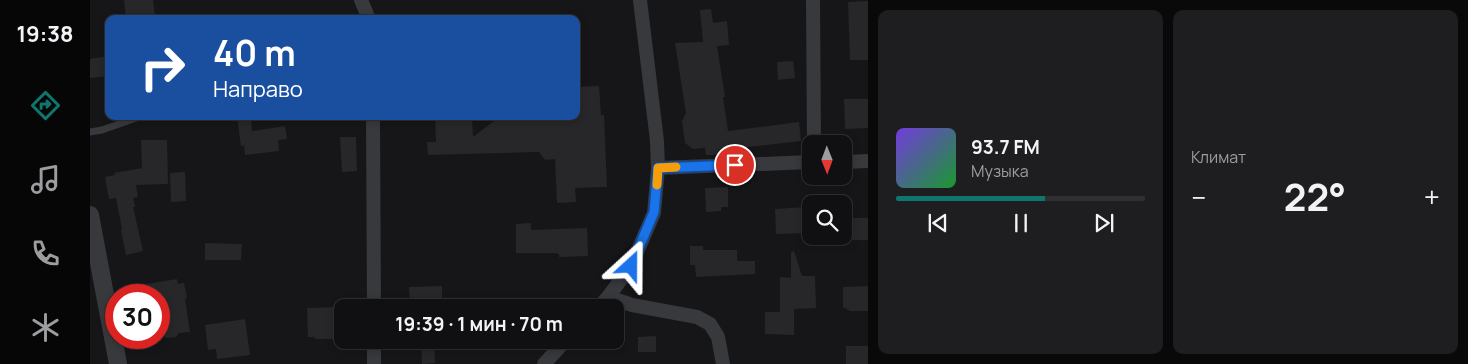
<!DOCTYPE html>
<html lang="ru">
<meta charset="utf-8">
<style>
:root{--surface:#101012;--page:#1e1e20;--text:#f1f3f6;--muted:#9c9d9f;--line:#303032;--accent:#0f766e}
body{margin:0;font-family:Manrope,sans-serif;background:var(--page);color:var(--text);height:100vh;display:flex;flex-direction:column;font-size:19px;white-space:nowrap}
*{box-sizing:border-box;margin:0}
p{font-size:16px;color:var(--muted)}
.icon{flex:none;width:28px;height:28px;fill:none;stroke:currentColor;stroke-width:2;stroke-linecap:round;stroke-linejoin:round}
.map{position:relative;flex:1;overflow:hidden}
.panel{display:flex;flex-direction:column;gap:10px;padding:10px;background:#09090a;width:600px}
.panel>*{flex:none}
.banner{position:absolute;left:15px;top:15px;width:475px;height:105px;border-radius:10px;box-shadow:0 2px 8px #0003,0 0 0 1px var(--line);background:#1a4fa0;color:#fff;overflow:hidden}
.needle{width:32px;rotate:179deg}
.controls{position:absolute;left:712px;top:135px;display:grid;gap:10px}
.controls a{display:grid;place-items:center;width:50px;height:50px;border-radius:10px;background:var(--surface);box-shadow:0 2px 8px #0003,0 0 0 1px var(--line);font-size:25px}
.speed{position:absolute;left:15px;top:284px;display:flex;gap:10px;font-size:25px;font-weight:700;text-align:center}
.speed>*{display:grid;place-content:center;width:65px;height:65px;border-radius:50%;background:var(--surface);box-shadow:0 2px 8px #0003,0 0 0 1px var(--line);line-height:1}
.speed .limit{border:8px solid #d22;background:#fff;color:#111}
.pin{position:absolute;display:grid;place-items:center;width:42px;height:42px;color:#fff;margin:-21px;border:2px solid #fff;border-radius:50%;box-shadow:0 1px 5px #0007}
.me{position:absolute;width:55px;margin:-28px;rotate:24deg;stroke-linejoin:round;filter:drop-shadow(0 0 4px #0008)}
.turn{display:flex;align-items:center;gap:18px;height:105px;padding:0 25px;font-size:22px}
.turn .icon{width:65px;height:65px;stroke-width:2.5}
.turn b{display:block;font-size:35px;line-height:42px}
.big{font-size:38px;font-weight:700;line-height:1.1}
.panel .tile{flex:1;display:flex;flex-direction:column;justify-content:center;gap:8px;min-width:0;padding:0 18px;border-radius:10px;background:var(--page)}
.song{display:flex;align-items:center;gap:15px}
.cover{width:60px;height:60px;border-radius:8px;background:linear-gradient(135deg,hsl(260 70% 55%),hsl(130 70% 35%))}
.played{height:5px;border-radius:2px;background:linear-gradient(90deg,var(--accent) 60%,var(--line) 60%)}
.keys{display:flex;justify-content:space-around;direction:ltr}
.heat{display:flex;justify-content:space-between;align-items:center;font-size:28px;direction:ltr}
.panel .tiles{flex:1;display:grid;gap:10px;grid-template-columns:repeat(2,1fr)}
.trip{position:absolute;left:244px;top:299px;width:290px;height:50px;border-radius:10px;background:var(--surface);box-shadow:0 2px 8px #0003,0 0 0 1px var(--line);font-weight:700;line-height:50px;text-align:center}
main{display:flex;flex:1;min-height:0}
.tabs{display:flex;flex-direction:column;width:90px;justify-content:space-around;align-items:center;background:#060607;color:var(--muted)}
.tabs .icon{width:35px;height:35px}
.tabs .on{color:var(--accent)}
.tabs b{font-size:22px;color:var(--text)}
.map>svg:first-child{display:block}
.building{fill:#272729}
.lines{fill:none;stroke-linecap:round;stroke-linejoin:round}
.service{stroke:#38393d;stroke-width:7}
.minor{stroke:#38393d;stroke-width:14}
.tertiary{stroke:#38393d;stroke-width:18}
.route-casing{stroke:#114b97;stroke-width:12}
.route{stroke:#1a73e8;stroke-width:9}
.slow{stroke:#f59e0b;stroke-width:9}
</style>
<main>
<nav class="tabs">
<b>19:38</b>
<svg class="icon on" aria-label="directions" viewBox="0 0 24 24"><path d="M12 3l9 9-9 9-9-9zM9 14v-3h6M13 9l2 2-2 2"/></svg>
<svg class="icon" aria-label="music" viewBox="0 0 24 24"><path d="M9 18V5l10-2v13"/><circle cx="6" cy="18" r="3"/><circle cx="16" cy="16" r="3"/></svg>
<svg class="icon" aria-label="phone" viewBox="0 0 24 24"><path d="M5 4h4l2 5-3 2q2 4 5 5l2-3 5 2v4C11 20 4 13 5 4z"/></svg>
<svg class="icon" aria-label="climate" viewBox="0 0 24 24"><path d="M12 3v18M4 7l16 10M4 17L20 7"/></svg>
</nav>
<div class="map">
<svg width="778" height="364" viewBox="0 0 778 364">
<rect width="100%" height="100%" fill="#161618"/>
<g class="building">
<path d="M34,0H63L65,16L36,19Z"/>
<path d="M778,1V60H760L758,2Z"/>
<path d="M621,9L623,23L637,21L639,45L627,46L635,97H633L638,131L709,122L711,141L640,149L641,153L622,155H616L615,148L603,149L595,143L592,121L596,113L585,43L613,42L610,10Z"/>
<path d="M19,56V76L0,78V59Z"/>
<path d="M703,61L705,78L688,80L687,62Z"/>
<path d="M509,86L511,115H514L517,187L485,188L486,202L467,203L465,159L455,160L449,152L338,155L337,142H346L345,116H382L383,137L404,121L424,120V116H486V87Z"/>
<path d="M754,99H778V128L755,129Z"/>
<path d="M147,116H161L162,131L195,126L197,139L188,140L189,151L155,155L154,145L151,146Z"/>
<path d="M250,137H266L267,171L252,172Z"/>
<path d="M51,140H77L78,184L46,185L48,197L43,198L45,207H43L53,251L36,255L31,230L32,229L26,198L19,199L15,177L25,175L24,173L52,168Z"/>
<path d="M95,172L96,201L81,202L80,173Z"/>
<path d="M638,187V207H631V211L616,212L615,188Z"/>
<path d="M716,207L717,233L686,234L685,209Z"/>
<path d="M760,218H778V240H761Z"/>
<path d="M441,223V230L497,228L498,256L469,257V254L465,253H426V224Z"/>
<path d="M115,243L152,244L151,260H115Z"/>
<path d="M600,246H613V250H647V261H665V274L606,277L605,265H600Z"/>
<path d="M704,251L712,276H725L726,308L704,309V335L675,334V312H690V277L701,278V252Z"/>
<path d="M87,279L88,284L94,283L97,298L95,299L100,332L89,333L86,337L77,338L69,333V295H39V287Z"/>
<path d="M352,286V301L320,302L319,287Z"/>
<path d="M778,286V311H760L753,307V287Z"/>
<path d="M249,307L250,312H252V336H243V339H225V337H218L217,308Z"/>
<path d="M155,319L160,355L127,359L126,349L118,350L115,325Z"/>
<path d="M566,336V352H548V337Z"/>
<path d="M331,340H344L345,363L332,364Z"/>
<rect x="756" y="346" width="22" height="18"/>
</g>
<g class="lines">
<path class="service" d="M0,132L12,130L52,116"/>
<g class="minor">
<path d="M271,0L279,19"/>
<path d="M723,0L724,144"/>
<path d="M283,116L284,308"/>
<path d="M754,162L778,161"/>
<path d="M568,168L721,162"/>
<path d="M518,297L542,305L607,317L620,324L628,337L633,364"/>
<path d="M508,308L518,297L541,266L564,213L568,168L567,141L550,0"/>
<path d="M284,340V364"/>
<path d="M454,364L476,340"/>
</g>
<path class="tertiary" d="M0,215L28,364"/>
</g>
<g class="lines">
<g class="route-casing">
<path id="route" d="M541,266L564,212L568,168L645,165"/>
</g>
<use href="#route" class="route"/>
<path class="slow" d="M567,185L568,168L586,167"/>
</g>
</svg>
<div class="controls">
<a><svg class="needle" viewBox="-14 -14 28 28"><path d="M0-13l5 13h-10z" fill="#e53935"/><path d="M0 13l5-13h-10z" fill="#9c9d9f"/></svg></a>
<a><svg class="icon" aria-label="search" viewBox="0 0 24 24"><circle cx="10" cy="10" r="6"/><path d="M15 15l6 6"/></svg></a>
</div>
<div class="speed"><div class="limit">30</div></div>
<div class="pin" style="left:645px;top:165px;background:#d93025"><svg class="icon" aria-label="arrive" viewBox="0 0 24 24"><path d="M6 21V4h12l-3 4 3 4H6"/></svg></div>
<svg class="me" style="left:541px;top:266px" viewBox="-20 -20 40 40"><path d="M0-17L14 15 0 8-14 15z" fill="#1a73e8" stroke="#fff" stroke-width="4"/></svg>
<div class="trip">19:39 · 1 мин · 70 m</div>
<div class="banner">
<div class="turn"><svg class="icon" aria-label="right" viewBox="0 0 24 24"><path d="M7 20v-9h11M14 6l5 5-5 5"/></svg><div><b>40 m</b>Направо</div></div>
</div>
</div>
<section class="panel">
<div class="tiles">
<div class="tile">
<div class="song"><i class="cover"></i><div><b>93.7 FM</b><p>Музыка</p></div></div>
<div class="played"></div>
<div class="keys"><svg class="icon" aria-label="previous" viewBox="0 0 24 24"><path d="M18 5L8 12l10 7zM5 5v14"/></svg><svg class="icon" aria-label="pause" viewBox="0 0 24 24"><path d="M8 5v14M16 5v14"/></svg><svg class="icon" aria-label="next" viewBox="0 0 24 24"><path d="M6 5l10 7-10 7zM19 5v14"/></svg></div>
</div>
<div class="tile"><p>Климат</p>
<div class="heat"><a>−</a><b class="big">22°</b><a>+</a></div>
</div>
</div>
</section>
</main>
